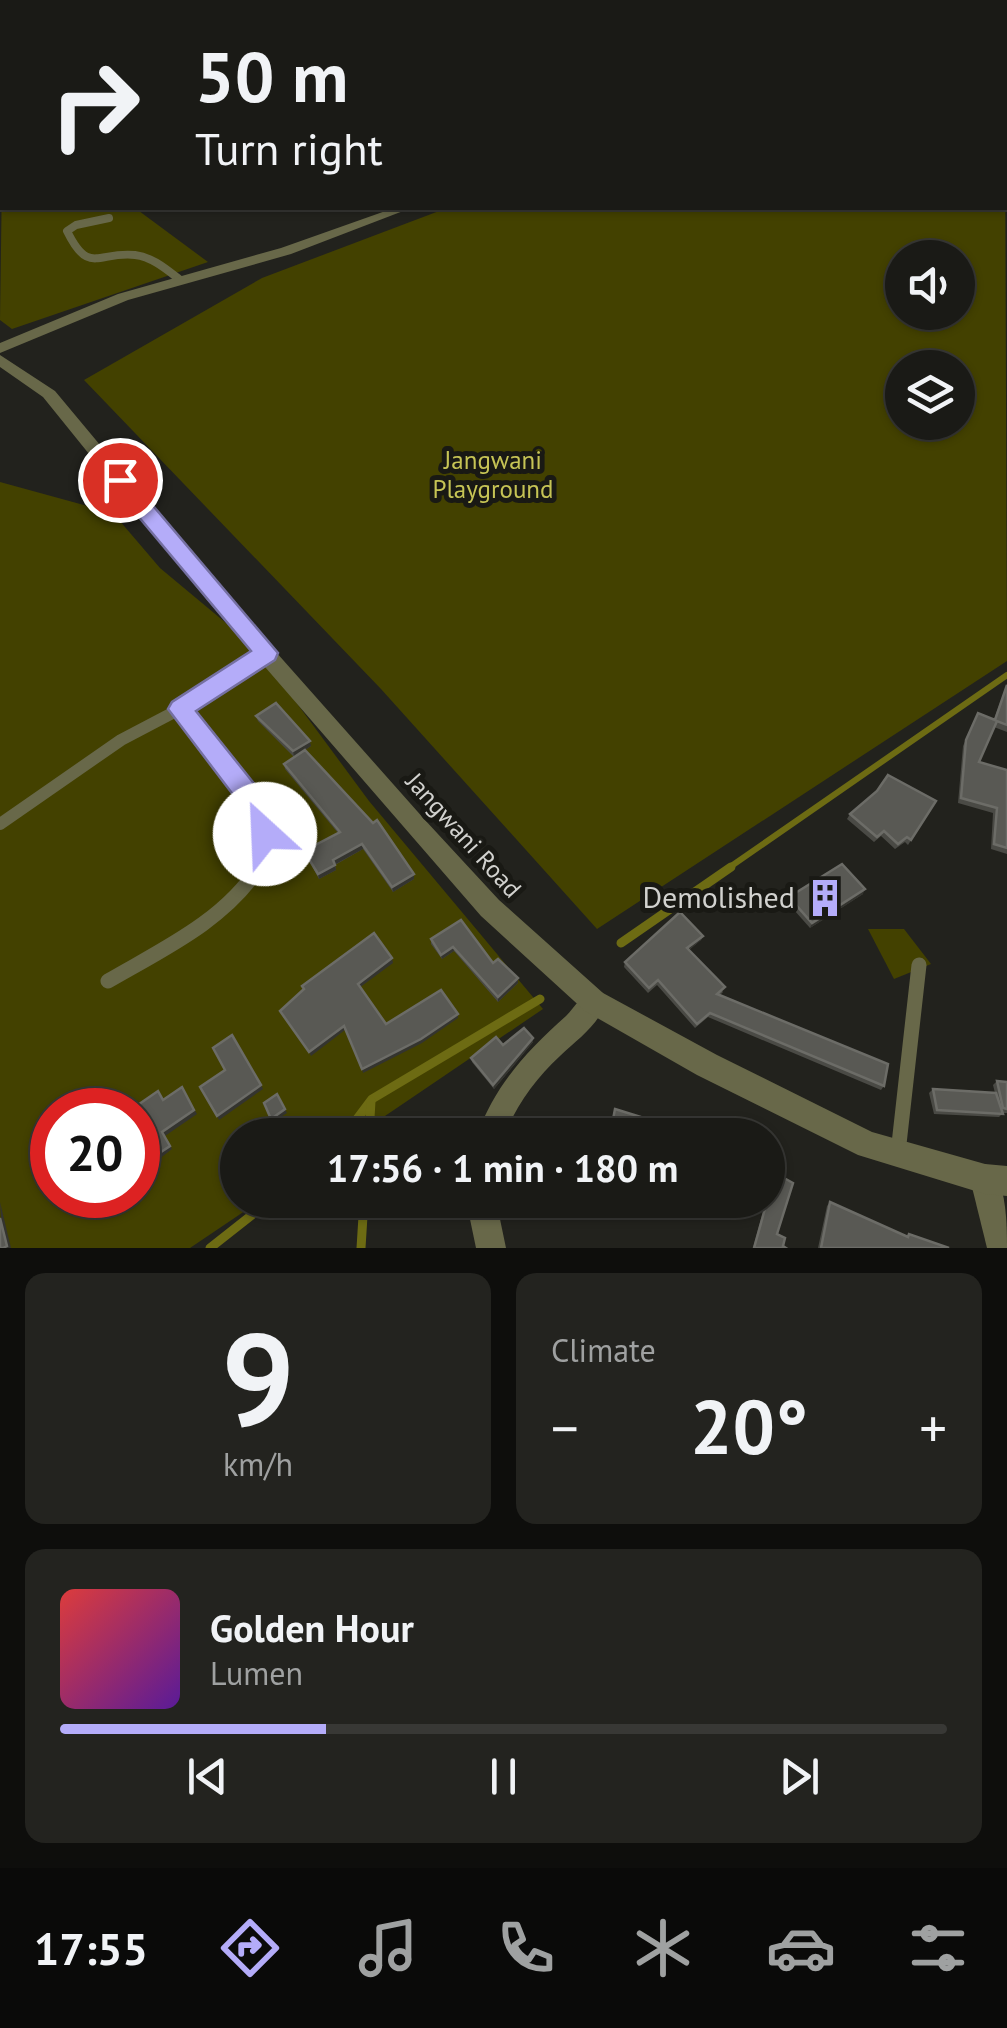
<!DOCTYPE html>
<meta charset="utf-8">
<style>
:root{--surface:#1a1a16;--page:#23231f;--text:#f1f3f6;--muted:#9fa1a1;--line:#383835;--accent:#b4acf9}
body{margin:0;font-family:"PT Sans",sans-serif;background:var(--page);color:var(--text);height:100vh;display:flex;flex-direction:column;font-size:38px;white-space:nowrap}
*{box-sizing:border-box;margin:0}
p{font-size:32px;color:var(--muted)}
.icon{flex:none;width:55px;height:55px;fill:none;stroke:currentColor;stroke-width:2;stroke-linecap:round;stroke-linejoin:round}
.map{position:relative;height:1248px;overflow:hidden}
.panel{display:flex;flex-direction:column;gap:25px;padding:25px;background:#0e0e0c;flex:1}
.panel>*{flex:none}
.hud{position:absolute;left:0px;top:0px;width:1008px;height:210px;box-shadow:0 2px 8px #0004,0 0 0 2px var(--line);background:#1a1a16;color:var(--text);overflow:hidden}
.buttons{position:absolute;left:885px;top:240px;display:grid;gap:20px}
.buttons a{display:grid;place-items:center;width:90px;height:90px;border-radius:50%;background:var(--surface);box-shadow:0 2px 8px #0004,0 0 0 2px var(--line);font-size:50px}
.speed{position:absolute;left:30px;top:1088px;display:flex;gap:20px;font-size:50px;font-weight:700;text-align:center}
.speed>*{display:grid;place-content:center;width:130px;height:130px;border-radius:50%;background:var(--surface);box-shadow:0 2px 8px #0004,0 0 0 2px var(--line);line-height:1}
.speed .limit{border:15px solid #d22;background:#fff;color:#111}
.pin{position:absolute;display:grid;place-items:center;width:85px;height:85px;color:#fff;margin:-42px;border:5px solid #fff;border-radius:50%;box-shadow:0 2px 10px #0007}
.me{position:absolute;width:110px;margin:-55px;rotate:335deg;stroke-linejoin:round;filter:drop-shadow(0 0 8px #0008)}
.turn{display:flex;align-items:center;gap:35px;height:210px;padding:0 30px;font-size:45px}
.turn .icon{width:130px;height:130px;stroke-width:2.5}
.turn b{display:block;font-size:70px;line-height:85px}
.big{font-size:75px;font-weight:800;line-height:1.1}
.panel .tile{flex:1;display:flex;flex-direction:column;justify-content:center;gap:15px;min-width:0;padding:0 35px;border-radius:20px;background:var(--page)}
.panel .dial{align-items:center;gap:0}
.dial b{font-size:130px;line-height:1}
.song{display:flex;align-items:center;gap:30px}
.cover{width:120px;height:120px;border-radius:15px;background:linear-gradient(135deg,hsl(0 70% 55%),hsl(270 70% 35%))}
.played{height:10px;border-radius:5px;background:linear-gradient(90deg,var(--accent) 30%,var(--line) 30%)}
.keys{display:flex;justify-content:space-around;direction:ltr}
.heat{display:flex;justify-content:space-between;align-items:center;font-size:55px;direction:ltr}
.panel .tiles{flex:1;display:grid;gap:25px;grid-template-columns:1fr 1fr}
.tile:last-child{grid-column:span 2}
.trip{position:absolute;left:220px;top:1118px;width:565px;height:100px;border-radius:50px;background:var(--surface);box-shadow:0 2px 8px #0004,0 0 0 2px var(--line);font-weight:800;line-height:100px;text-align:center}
.dock{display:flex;height:160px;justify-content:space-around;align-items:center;background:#0a0a09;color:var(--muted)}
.dock .icon{width:70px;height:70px}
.dock .on{color:var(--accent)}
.dock b{font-size:45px;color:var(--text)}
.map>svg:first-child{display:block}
.green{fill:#434100;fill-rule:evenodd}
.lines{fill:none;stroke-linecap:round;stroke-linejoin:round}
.stream-far1{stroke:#6d6b13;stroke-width:6}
.stream{stroke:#6d6b13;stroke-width:9}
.river{fill:#6d6b13;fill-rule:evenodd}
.service-far3{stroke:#686849;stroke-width:6}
.service-far2{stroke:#686849;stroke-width:8}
.service-far1{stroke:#686849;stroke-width:12}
.service{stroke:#686849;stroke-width:15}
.minor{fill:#686849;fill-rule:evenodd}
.tertiary{fill:#686849;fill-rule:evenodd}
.trunk{fill:#bebd74;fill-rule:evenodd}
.wall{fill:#4a4a45}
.shaded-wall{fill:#34342f}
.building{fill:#595954;stroke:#6c6c67;stroke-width:2.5}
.route{fill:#b4acf9;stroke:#7570a2;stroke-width:2.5}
.labels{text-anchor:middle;stroke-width:10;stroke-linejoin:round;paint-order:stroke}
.park-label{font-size:25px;fill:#c6c455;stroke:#191914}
.street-label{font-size:25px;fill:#d2d2cf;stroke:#191914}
.near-poi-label{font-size:30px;fill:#d2d2cf;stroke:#191914;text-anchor:end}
</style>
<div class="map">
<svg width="1007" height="1248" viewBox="0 0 1007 1248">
<rect width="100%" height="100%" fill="#22221d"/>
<g class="green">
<path d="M1005,125L1007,661L597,929L381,689L84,380L262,278L447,208H1005ZM902,258H958V312H902ZM902,368H958V422H902Z"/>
<path d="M2,176V208H135L208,262L12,329L0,320Z"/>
<path d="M0,482L113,513L160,568L256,648L369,801L543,1009L357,1135H238V1200H261L190,1248H0ZM52,1110H138V1195H52Z"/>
<path d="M868,929H904L931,964L894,979Z"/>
</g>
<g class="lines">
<path class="stream-far1" d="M727,869L1007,675"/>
<g class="stream">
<path d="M621,943L731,867"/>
<path d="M345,1135L372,1099L540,999"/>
<path d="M369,1135L371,1101"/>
<path d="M210,1248L271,1200"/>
<path d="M361,1248L364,1200"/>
</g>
<rect class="river" x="0" y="90" width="2" height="12"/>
<path class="service-far3" d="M691,0L698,2"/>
<path class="service-far2" d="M109,218L76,225L67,231C89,276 98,251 135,255C152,257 166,269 179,279"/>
<g class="service-far1">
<path d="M180,709C218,756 282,804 258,869"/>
<path d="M0,824L121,740L180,709L267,653"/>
</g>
<g class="service">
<path d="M108,981C163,949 224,921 259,867"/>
<path d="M898,1153L919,965"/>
</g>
<g class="minor">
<rect x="0" y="72" width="2" height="6"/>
<path d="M394,208H411L291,254L128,300L0,353V343L118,294L281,248Z"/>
<path d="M594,989L603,993L607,1002C597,1026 578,1039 560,1056C537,1077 516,1105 505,1135H477C496,1084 526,1052 566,1016C576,1006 581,994 594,989Z"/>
<path d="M985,1164L995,1169C1006,1195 1007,1220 1007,1248H987L970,1179L975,1169Z"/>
<path d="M466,1200H496L506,1248H476Z"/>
</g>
<path class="tertiary" d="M0,355L55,391L221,590L425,820L499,900L603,993L717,1055L872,1132L985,1164L1007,1166V1196L985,1194L858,1155L697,1075L585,1011L481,916L207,600L43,397L0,367Z"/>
<g class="trunk">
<path d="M674,0H692L693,2H675Z"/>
<path d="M706,0H725L726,2H707Z"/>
<rect x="1005" y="89" width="2" height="8"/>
<path d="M1005,109L1007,110V120L1005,119Z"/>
</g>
</g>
<g class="wall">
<path d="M1007,684V732L994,727L979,762L1007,770V854L991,849L993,813L958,803L963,746L978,713L994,719Z"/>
<path d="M256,716L311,746L294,757L258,721Z"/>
<path d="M284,764L414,874V879L393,892L363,849L335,865L336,870L319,879L304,851L338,833L285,769Z"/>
<path d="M936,801L908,845L905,842L895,849L881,836L874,842L847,819L850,814Z"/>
<path d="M863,894L810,928L787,902L789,897Z"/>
<path d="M461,920L493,963L518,983L498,1002L454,951L442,959L431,944V939Z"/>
<path d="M703,936L701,940L689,950L723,992L720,995L884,1086L881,1090L708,1017L695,1028L657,985L648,993L624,967L625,962Z"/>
<path d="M533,1038V1042L494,1089L472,1062L471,1058Z"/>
<path d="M997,1081L1007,1082V1113H1003L999,1117L934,1114L929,1093L933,1089L995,1093L993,1085Z"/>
<path d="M775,1173L777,1234L783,1246L786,1248H753L766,1200H768L773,1176Z"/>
<path d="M830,1202L906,1236L909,1234L949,1248H818L827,1206Z"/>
</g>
<g class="shaded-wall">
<path d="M231,0H252L241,2H220Z"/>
<path d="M310,741L311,746L294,757L293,751Z"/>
<path d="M362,844L363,849L334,865L333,860Z"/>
<path d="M335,865L336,870L319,879L318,874Z"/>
<path d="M414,874V879L393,892L392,887Z"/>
<path d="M865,889L863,894L810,928L812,923Z"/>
<path d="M703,936L701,940L686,952L687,948Z"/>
<path d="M453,947L454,951L442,959L441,955Z"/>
<path d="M392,958L393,963L359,988L358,984Z"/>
<path d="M518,978V983L498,1002V997Z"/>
<path d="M458,1014V1018L422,1043L363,1073L362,1069Z"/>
<path d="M344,1026L345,1030L311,1056L309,1052Z"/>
<path d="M533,1038V1042L494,1089L493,1085Z"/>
<path d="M261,1085L263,1089L219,1120L217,1116Z"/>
<path d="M182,1087L197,1114L165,1136L172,1149L158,1160L155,1156L162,1132Z"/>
<path d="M285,1109L287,1113L273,1122L271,1119Z"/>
<path d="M0,1202L11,1248H3Z"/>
</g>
<g class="building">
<path d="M0,0H231L220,2H2V59L0,60Z"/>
<path d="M1007,685V725L997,721L979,762L1007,770V848L994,844L997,808L961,798L966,740L978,713L995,720Z"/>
<path d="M276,703L310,741L293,751L256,716Z"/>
<path d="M305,750L373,823L377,820L414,874L392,887L362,844L333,860L335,865L318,874L304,851L340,832L284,764Z"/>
<path d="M888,775L936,801L911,840L907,837L898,844L884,831L877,837L850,814L877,791Z"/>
<path d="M842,864L865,889L812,923L789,897Z"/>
<path d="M680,912L703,936L687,948L725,987L717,994L888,1064L884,1086L710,1013L697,1024L658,980L649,988L625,962Z"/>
<path d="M461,920L493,963L498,959L518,978L498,997L453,947L441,955L431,939Z"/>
<path d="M374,933L392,958L358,984L386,1024L441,990L458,1014L421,1039L362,1069L344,1026L309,1052L280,1011L304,989L302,986Z"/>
<path d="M524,1028L533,1038L493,1085L471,1058L496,1037L503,1045Z"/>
<path d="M232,1035L261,1085L217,1116L200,1087L225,1070L213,1048Z"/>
<path d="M997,1081L1007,1082V1109L1003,1108Z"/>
<path d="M182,1087L194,1110L162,1132L170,1146L155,1156L138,1120V1110L132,1109L158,1091L163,1100Z"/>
<path d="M933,1089L996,1093L1003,1114L937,1110Z"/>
<path d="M277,1094L285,1109L271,1119L264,1103Z"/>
<path d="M615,1109L683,1130L682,1135H610Z"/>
<path d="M775,1173L793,1183L777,1234L785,1238L783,1246L786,1248H754Z"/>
<path d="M830,1202L908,1237L909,1234L949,1248H821Z"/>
<path d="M0,1218L7,1246L3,1248H0Z"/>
</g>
<path class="route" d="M120,474L127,475L278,653L275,660L196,711L268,801L278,834L274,843L265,846L255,843L247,813L168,709L172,702L251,651L112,485L110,480Z"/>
<defs>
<g id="building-bare" transform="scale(3)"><path d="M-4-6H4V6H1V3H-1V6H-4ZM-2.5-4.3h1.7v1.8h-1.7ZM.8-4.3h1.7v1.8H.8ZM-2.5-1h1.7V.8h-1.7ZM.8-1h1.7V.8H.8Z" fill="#b4acf9" stroke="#191914" stroke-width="2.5" paint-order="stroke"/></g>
</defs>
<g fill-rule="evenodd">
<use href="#building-bare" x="825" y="898"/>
</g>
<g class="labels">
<g class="park-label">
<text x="493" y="469">Jangwani<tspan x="493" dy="29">Playground</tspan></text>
</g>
<g class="street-label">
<text transform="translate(464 835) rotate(48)" y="9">Jangwani Road</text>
</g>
<g class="near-poi-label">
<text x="795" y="908">Demolished</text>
</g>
</g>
</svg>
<div class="buttons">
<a><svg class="icon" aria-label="sound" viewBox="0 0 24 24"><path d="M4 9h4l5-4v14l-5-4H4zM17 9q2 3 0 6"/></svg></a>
<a><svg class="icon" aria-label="layers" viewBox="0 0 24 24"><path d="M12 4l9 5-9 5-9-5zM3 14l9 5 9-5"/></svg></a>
</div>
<div class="speed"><div class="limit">20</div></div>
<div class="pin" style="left:120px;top:480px;background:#d93025"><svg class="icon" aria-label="arrive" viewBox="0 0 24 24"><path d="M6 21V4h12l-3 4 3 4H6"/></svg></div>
<svg class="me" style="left:265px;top:834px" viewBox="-20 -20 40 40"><circle r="19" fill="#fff"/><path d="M0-13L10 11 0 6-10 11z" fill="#b4acf9"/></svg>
<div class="trip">17:56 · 1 min · 180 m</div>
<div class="hud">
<div class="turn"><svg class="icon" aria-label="right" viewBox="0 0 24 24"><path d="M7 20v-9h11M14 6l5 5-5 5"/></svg><div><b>50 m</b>Turn right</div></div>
</div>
</div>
<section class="panel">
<div class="tiles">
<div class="tile dial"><b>9</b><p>km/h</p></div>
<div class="tile"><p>Climate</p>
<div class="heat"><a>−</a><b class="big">20°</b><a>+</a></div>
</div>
<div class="tile">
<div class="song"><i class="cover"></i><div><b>Golden Hour</b><p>Lumen</p></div></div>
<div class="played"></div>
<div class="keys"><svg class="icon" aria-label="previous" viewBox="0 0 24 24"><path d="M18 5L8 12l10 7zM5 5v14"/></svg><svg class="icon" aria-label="pause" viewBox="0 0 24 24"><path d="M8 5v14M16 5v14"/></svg><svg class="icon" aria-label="next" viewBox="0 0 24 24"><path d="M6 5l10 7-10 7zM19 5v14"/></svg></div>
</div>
</div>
</section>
<nav class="dock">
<b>17:55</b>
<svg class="icon on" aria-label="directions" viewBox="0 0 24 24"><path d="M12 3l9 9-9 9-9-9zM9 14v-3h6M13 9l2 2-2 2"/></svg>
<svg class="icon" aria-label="music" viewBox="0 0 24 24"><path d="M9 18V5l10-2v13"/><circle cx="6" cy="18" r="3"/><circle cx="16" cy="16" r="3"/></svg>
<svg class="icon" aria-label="phone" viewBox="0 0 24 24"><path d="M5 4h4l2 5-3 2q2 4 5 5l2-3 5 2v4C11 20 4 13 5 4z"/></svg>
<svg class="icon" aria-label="climate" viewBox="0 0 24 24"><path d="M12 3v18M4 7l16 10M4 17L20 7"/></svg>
<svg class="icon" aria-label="car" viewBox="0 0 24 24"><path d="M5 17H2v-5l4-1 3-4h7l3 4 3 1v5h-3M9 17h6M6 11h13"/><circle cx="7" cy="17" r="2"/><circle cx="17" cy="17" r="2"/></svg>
<svg class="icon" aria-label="filters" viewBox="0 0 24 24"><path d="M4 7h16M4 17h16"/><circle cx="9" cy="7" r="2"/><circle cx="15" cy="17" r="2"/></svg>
</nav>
